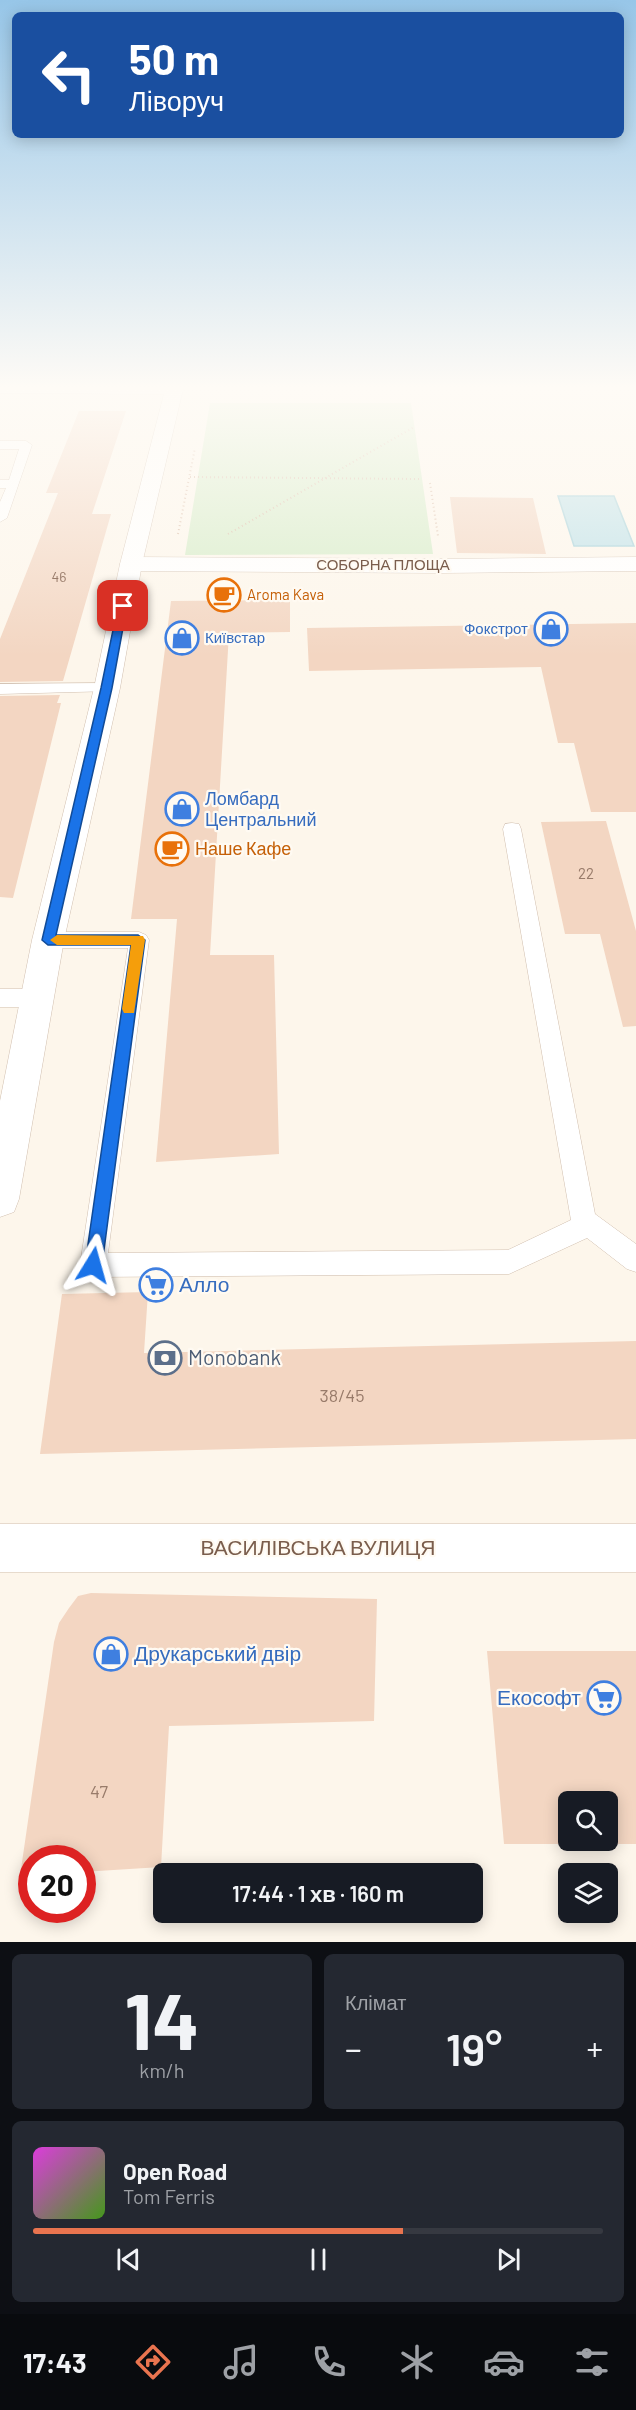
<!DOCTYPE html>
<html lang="uk">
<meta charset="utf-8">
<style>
:root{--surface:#171b24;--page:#242831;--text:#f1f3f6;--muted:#9ea1a6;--line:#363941;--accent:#e9744f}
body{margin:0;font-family:Barlow,sans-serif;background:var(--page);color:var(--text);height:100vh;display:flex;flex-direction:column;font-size:22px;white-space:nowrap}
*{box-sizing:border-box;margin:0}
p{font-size:20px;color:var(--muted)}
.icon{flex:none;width:33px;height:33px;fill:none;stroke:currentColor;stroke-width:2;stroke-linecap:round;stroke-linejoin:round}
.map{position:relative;height:1942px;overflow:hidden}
.side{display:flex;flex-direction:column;gap:12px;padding:12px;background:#0d0f14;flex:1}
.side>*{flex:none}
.top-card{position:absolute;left:12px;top:12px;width:612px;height:126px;border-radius:9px;box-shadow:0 3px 15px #0003;background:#1a4fa0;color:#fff;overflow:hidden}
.buttons{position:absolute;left:558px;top:1791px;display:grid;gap:12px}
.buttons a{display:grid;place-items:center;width:60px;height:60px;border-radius:9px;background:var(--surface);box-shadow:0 3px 15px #0003;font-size:30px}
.speed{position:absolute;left:18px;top:1845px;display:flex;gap:12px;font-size:30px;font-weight:700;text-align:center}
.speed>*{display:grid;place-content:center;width:78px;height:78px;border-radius:50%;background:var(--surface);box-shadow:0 3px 15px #0003;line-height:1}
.speed .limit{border:9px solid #d22;background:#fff;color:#111}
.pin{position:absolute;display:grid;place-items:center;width:51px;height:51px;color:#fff;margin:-26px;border-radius:12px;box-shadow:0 3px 9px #0006}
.me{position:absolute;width:66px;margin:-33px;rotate:8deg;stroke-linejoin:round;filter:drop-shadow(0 0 4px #0008)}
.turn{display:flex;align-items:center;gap:21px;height:126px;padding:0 18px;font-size:27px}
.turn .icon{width:78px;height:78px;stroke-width:2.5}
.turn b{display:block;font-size:42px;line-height:51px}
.big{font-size:45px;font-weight:600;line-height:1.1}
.side .widget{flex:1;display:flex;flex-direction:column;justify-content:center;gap:9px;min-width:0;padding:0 21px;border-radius:9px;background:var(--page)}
.side .dial{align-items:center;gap:0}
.dial b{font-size:78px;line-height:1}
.song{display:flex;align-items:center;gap:18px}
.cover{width:72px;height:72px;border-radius:9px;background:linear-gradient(135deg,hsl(300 70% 55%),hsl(100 70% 35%))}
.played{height:6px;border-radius:3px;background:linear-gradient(90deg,var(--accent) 65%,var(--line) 65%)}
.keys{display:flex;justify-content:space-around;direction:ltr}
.heat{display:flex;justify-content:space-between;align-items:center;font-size:33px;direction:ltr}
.side .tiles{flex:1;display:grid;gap:12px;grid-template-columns:1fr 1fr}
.widget:last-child{grid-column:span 2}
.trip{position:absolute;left:153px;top:1863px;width:330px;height:60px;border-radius:9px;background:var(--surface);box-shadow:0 3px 15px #0003;font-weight:600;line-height:60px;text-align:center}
.dock{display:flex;height:96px;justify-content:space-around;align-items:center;background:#090b0e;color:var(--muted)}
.dock .icon{width:42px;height:42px}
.dock .on{color:var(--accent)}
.dock b{font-size:27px;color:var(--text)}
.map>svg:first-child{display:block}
.green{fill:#d6ecc8}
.water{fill:#bee1e8;stroke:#a4d1da;stroke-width:1.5}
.building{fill:#f3d6c2;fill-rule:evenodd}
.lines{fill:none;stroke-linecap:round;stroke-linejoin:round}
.service-casing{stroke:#d1bfaf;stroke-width:1}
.minor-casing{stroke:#d1bfaf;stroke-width:1}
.tertiary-casing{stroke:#d1bfaf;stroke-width:1}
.path{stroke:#d9baa4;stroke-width:2;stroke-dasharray:1 3;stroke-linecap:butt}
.service{fill:#fff;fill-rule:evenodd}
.minor{fill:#fff;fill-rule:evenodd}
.tertiary{fill:#fff;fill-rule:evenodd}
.route{fill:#1a73e8;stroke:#114b97;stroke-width:1.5}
.slow{fill:#f59e0b}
.labels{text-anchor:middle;stroke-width:4.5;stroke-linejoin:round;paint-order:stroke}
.far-number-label{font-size:14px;fill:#987b6a}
.far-street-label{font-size:15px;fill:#7a5d4c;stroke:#fffaf2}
.far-food-label{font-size:15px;fill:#c56008;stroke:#fffaf2;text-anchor:start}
.far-shop-label{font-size:15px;fill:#366cbe;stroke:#fffaf2;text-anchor:end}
.number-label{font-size:15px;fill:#987b6a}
.shop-label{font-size:18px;fill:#366cbe;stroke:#fffaf2;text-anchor:start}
.food-label{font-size:18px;fill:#c56008;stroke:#fffaf2;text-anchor:start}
.near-number-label{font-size:18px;fill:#987b6a}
.near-shop-label{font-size:21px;fill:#366cbe;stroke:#fffaf2;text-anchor:start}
.near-service-label{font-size:21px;fill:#4e5e75;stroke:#fffaf2;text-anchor:start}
.near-street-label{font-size:21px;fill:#7a5d4c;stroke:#fffaf2}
</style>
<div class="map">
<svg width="636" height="1942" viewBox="0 0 636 1942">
<rect width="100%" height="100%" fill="#fdf6eb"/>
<g class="green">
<path d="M213,385H407V388L213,387Z"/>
<path d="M210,403H411L433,554L185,555Z"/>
</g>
<path class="water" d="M558,496H614L634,546H574Z"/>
<g class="building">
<path d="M79,411H126L92,514H111L63,681L0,682V639L58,493H46Z"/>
<path d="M450,497L533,498L546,554L457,553Z"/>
<path d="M290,600V632L229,633L210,955H274L279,1154L156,1162L177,919H131L171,601Z"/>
<path d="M636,623V812H591L574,743H558L541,667L309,671L307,628Z"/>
<path d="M60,695L57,703H61L13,898L0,897V696Z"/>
<path d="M606,821L636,931V1026L623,1027L600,934H565L541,822Z"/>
<path d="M148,1292L144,1353L636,1341V1439L40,1454L62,1294Z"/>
<path d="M91,1593L377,1599L374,1721L169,1726L161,1867L82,1872V1858H32V1876H20L54,1642L59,1623L69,1608L78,1596Z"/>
<path d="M487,1651H636V1844H504ZM568,1802H608V1840H568Z"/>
</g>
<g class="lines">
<g class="service-casing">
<g id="service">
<path d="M0,441H26L32,445L7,518L0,522V502L6,488H0V480H9L19,449H0Z"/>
<path d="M107,683L115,688L113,691L0,694V684Z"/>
<path d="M512,823L519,824L521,829L595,1214L636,1244V1272L627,1269L587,1238L509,1274L93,1277L84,1274L80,1265L128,948H48L41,945L38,940L41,935L48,932H139L146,935L149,940L108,1253L508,1250L571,1220L503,829L505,824Z"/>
<path d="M0,989H37L45,992L48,998L45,1004L37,1007H0Z"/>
</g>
</g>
<g class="minor-casing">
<g id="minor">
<path d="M131,557L442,559L636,557V571L442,573L131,571L123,569L120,564L123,559Z"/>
<rect x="0" y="1524" width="636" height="48"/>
</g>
</g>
<g class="tertiary-casing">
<path id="tertiary" d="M0,385H184L142,564L120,688L64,940L19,1199L14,1212L0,1217V1101L32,940L94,688L120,564L164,394L0,393Z"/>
</g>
<g class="path">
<path d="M190,477L421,479"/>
<path d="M430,483L438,536"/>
<path d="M178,534L195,448"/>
<path d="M228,534L414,427"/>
</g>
<use href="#service" class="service"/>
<use href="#minor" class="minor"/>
<use href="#tertiary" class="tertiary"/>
</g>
<linearGradient id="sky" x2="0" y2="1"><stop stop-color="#97c6e8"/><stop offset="0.59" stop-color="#fefbf6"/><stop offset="1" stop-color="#fefbf6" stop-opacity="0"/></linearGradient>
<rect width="636" height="656" fill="url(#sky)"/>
<path class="route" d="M123,603L127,606L112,688L56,935H138L145,940L102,1265L99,1270L93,1273L88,1270L85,1265L131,945H48L42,940L101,688L118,606Z"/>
<path class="slow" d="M57,935L143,936L145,940L134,1013H124L122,1009L131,945H57L50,940Z"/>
<defs>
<g id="cafe-ring" transform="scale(1.725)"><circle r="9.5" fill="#fffaf2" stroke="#e8710a" stroke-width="1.5"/><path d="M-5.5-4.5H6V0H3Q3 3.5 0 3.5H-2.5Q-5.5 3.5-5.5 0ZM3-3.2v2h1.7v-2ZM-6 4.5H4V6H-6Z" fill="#e8710a"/></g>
<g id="shop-ring" transform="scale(1.725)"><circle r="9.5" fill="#fffaf2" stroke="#3f7fe0" stroke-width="1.5"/><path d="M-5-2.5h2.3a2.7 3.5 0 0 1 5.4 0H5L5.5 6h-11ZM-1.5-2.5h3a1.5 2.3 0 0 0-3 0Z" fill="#3f7fe0"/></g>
<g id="supermarket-ring" transform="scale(1.725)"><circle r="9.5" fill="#fffaf2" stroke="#3f7fe0" stroke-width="1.5"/><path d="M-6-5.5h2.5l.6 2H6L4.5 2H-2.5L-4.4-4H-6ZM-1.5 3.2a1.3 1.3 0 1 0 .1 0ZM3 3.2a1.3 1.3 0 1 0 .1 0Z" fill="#3f7fe0"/></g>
<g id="bank-ring" transform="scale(1.725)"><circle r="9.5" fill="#fffaf2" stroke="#5c6f8a" stroke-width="1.5"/><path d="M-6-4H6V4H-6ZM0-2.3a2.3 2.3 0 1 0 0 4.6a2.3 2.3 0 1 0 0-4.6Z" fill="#5c6f8a"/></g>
</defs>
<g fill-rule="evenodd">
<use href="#cafe-ring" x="224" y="595"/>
<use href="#shop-ring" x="551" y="629"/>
<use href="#shop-ring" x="182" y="638"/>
<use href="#shop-ring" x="182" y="809"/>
<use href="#cafe-ring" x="172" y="849"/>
<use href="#supermarket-ring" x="156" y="1285"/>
<use href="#bank-ring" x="165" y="1358"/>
<use href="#shop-ring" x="111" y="1654"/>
<use href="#supermarket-ring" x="604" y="1698"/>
</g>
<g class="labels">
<g class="far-number-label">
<text x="59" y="582">46</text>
</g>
<g class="far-street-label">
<text x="383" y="570">СОБОРНА ПЛОЩА</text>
</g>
<g class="far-food-label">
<text x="247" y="600">Aroma Kava</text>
</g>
<g class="far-shop-label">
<text x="528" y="634">Фокстрот</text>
<text x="205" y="643" text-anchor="start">Київстар</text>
</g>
<g class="number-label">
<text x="586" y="879">22</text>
</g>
<g class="shop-label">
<text x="205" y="805">Ломбард<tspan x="205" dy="21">Центральний</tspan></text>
</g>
<g class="food-label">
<text x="195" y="855">Наше Кафе</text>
</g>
<g class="near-number-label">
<text x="342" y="1402">38/45</text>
<text x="99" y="1798">47</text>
</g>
<g class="near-shop-label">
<text x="179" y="1292">Алло</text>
<text x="134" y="1661">Друкарський двір</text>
<text x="581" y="1705" text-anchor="end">Екософт</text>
</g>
<g class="near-service-label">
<text x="188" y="1365">Monobank</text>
</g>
<g class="near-street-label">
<text x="318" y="1555">ВАСИЛІВСЬКА ВУЛИЦЯ</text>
</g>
</g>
</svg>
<div class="buttons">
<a><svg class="icon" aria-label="search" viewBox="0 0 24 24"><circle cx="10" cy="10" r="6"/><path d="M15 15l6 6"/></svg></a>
<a><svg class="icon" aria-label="layers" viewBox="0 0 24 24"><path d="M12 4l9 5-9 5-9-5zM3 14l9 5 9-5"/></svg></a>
</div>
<div class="speed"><div class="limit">20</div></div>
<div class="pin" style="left:123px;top:606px;background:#d93025"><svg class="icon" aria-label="arrive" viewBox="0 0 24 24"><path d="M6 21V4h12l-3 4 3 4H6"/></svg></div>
<svg class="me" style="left:93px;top:1265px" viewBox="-20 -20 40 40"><path d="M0-17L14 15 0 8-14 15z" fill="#1a73e8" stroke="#fff" stroke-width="4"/></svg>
<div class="trip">17:44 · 1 хв · 160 m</div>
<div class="top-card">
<div class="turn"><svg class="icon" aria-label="left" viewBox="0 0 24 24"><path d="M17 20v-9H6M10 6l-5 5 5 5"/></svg><div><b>50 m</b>Ліворуч</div></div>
</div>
</div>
<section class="side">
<div class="tiles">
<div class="widget dial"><b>14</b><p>km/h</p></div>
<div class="widget"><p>Клімат</p>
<div class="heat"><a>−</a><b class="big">19°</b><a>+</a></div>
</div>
<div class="widget">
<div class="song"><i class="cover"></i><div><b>Open Road</b><p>Tom Ferris</p></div></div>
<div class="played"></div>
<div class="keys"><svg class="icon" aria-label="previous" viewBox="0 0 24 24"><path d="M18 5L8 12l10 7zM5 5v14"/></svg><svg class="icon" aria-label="pause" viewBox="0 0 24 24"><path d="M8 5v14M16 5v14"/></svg><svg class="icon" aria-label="next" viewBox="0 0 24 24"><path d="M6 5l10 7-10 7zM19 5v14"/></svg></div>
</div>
</div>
</section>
<nav class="dock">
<b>17:43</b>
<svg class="icon on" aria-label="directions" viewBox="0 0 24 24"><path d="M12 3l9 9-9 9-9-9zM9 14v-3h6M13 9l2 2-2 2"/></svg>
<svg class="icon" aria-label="music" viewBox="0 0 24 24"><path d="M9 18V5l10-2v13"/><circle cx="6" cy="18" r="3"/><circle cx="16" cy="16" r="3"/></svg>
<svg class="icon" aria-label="phone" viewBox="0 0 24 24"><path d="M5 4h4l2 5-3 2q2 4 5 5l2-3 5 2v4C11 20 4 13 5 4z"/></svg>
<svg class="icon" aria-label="climate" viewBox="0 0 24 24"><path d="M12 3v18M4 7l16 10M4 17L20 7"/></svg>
<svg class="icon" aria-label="car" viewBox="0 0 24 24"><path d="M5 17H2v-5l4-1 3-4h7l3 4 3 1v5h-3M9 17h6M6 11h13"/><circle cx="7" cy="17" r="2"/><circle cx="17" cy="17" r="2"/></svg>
<svg class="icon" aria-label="filters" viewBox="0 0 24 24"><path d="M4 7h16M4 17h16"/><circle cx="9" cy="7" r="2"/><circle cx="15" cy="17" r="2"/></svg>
</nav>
